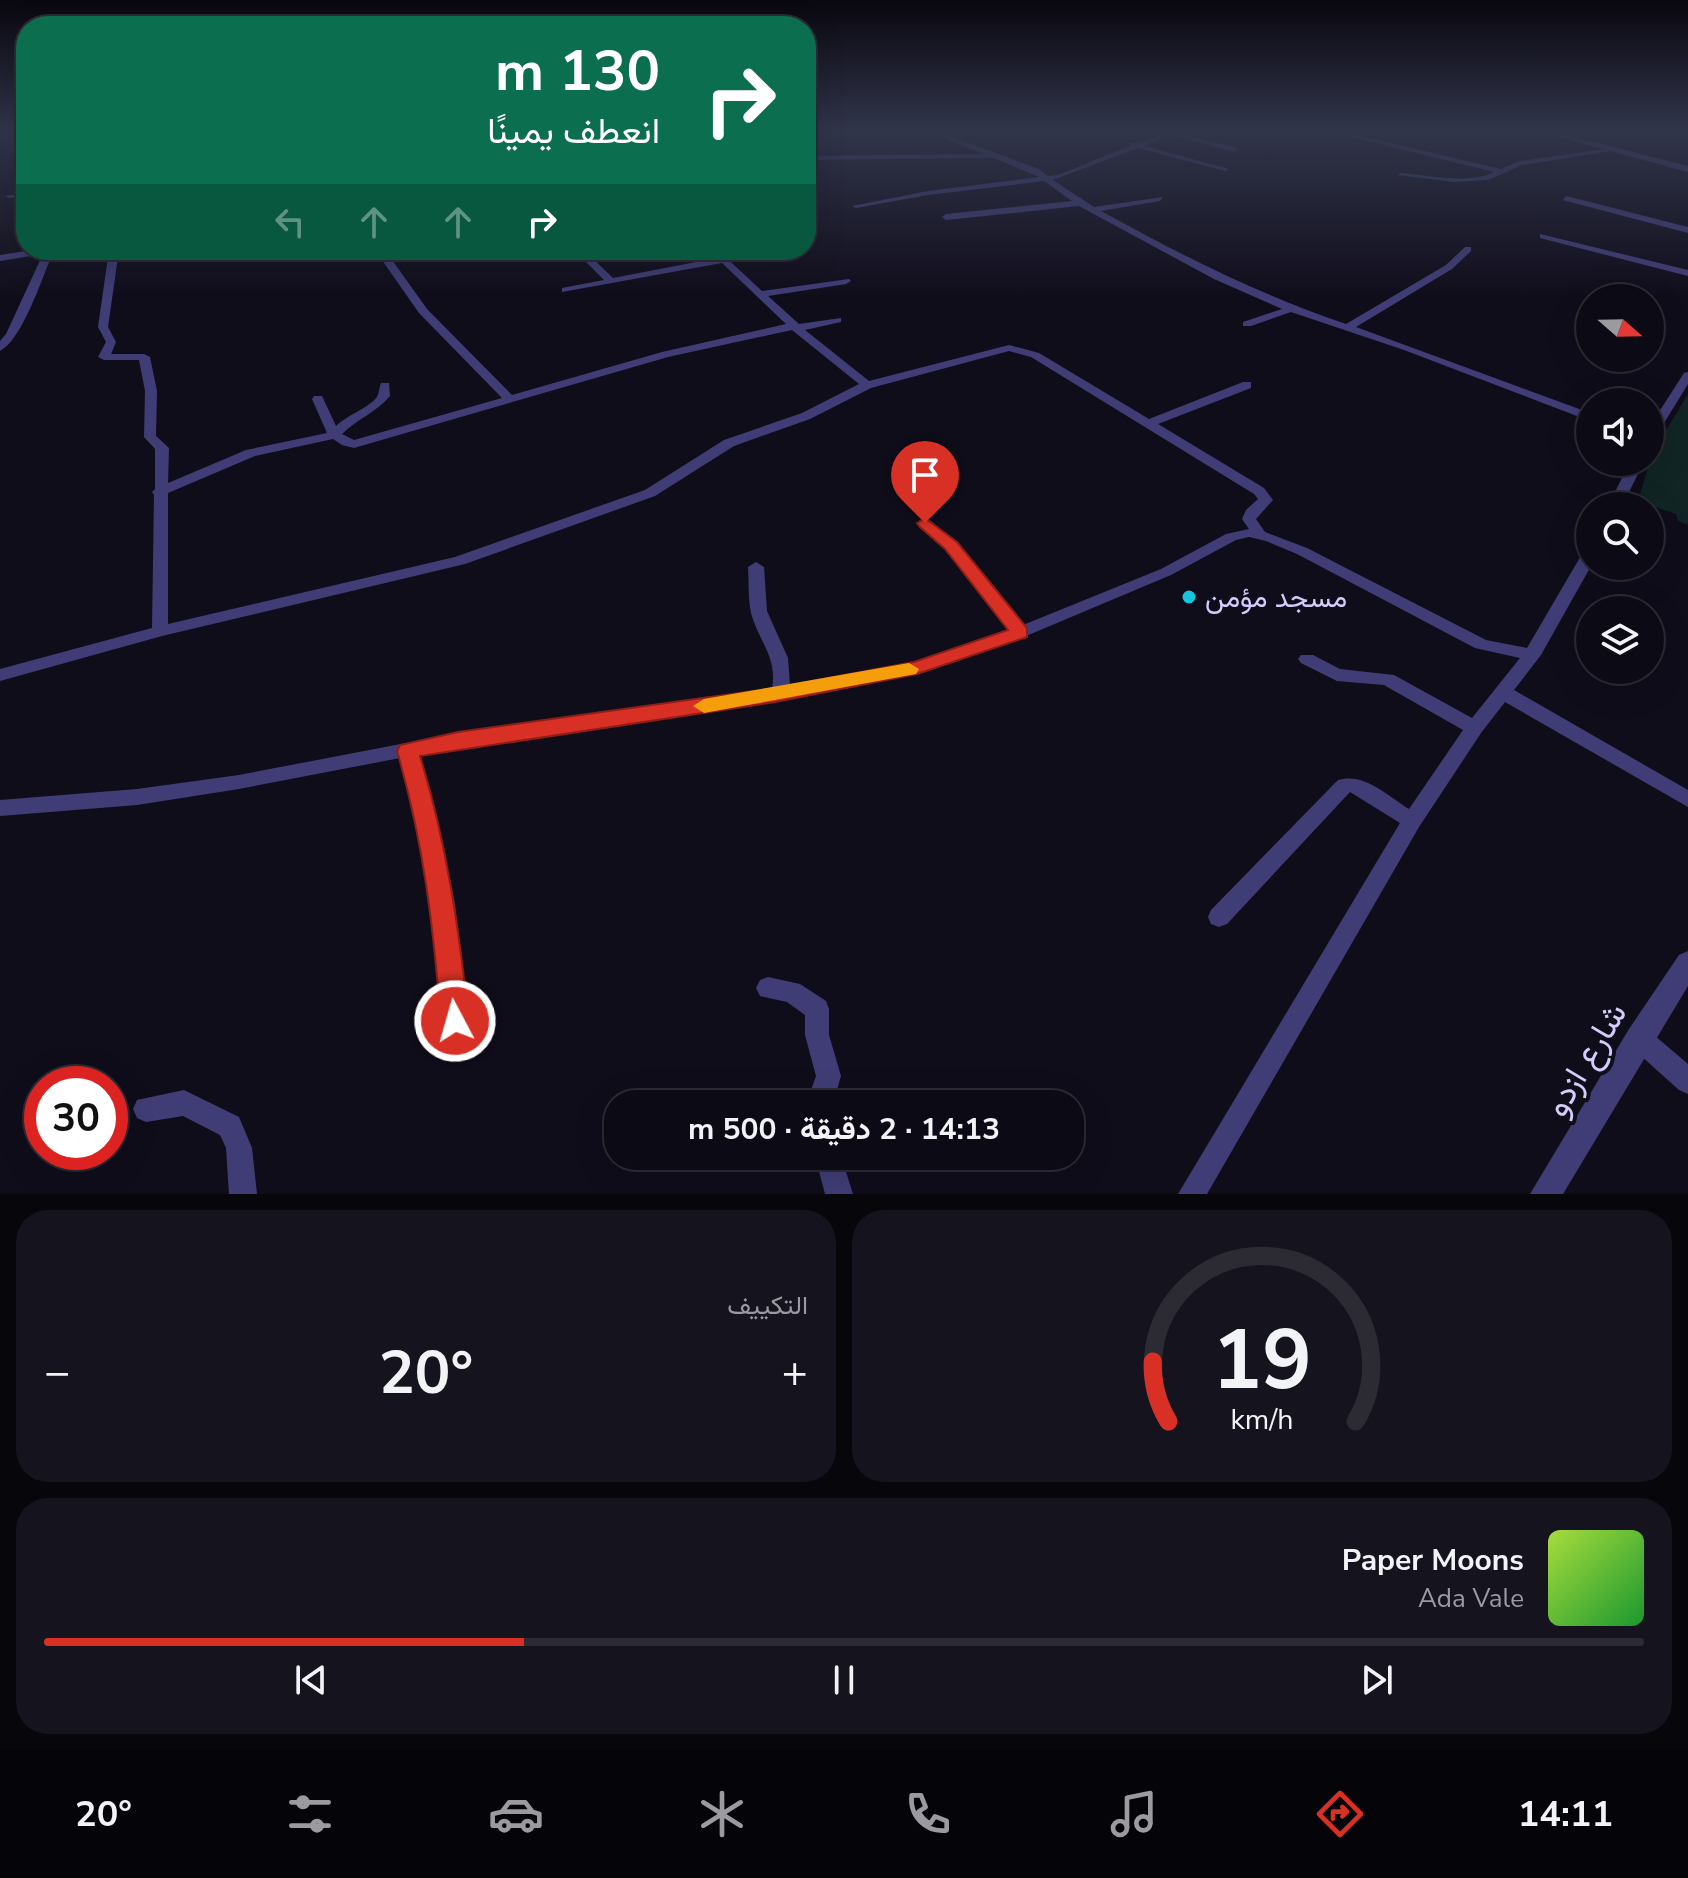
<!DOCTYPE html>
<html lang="ar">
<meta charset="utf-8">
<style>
:root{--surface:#0c0a14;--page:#15131d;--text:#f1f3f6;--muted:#9a9aa0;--line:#2c2b34;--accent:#d93025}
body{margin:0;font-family:"Nunito Sans",Vazirmatn,sans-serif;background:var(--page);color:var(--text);direction:rtl;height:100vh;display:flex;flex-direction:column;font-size:30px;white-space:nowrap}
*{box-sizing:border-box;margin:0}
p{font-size:26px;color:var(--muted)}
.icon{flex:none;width:44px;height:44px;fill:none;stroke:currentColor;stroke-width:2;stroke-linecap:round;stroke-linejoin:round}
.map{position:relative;height:1194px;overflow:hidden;direction:ltr}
.drawer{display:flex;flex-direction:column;gap:16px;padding:16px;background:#07060b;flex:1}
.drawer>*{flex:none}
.top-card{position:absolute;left:16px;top:16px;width:800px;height:244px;border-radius:32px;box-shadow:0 8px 32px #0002,0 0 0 2px var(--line);direction:rtl;background:#0b6e4f;color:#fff;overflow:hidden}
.needle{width:52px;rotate:110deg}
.fabs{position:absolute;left:1576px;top:284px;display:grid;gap:16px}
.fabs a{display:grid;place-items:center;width:88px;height:88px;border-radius:50%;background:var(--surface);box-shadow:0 8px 32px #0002,0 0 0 2px var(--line);font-size:40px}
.speed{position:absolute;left:24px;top:1066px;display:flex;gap:16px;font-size:40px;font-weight:700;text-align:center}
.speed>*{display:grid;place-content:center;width:104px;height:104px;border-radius:50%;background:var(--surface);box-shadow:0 8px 32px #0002,0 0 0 2px var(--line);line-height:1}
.speed .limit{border:12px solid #d22;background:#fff;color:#111}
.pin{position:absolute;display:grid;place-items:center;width:68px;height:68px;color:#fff;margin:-82px -34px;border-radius:50% 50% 50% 0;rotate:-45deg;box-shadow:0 0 8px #0007}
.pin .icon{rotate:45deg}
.me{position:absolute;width:88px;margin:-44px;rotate:354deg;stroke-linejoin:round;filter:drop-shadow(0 0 6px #0008)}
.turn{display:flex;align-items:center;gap:28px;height:168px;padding:0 24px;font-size:36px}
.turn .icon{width:104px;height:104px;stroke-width:2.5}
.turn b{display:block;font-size:56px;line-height:68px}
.lanes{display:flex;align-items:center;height:76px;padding:0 24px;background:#0003;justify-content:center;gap:40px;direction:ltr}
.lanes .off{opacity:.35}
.big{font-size:60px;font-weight:700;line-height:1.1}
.drawer .widget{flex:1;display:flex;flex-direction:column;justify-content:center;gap:12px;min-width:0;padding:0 28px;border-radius:32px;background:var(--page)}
.drawer .dial{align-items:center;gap:0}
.dial svg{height:208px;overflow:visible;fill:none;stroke:var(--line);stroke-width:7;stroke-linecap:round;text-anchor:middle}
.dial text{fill:var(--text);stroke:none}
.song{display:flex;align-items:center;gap:24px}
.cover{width:96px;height:96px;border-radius:12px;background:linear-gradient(135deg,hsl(80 70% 55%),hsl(130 70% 35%))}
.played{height:8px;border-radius:4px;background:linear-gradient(90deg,var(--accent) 30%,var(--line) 30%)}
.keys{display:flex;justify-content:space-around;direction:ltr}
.heat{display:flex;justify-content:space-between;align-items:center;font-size:44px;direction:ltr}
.drawer .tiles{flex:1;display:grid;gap:16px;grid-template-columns:1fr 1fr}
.widget:last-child{grid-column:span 2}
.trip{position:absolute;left:604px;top:1090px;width:480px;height:80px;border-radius:32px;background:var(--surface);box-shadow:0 8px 32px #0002,0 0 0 2px var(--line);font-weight:700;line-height:80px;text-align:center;direction:rtl}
.menu{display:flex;height:128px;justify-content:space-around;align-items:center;background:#050408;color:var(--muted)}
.menu .icon{width:56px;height:56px}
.menu .selected{color:var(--accent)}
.menu b{font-size:36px;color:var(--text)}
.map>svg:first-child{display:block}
.green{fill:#112524}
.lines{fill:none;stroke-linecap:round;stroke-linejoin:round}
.minor{fill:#403d76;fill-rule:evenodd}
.tertiary{fill:#403d76;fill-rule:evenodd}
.route{fill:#d93025;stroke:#8d1f18;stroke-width:2}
.slow{fill:#f59e0b}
.poi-dot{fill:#16c5dc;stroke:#100d1b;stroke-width:3}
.labels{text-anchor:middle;stroke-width:8;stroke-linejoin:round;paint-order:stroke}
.poi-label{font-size:28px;fill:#d2ccfa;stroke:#100d1b;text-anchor:start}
.near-street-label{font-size:34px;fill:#d2ccfa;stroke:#100d1b}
</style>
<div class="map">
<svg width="1688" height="1194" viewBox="0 0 1688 1194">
<rect width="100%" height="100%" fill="#100d1b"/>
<path class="green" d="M1688,394V525L1678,521L1676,514L1638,501L1652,454Z"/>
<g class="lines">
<g class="minor">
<path d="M924,130H934L1039,169L1048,176L1058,175L1130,146V143C1148,143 1163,130 1181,130L1177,133L1238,148L1235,152L1170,135L1144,146L1229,169L1225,171L1138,148L1053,180L1094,207L1163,197L1160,201L1101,211C1181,255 1260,295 1346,324L1446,265L1465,247H1471V251L1452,269L1356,327L1590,413V421L1404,350L1291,312L1251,326H1243V322L1282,309L1214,279L1079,206L946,220L942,217L946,214L1072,201L1044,181L928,195L856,208L852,206L928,191L1039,177L994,158L806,160V156L984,154Z"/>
<path d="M1323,130H1335L1501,169L1520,161L1613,148L1617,150L1522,165L1488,180L1454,182L1397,175L1401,173C1429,175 1468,185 1494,172Z"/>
<path d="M26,193V197L9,198L5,196Z"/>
<path d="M1566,196L1688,227V233L1563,200Z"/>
<path d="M1540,234L1688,270V276L1540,238Z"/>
<path d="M32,250H54C43,275 23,339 0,351V341L6,334L43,254L0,261V255Z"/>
<path d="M109,250H119L108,327L116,342L111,354H144L150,357L157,391L156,436L169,448L168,483L246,450L327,433L312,399L314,396H322L336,426C346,416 370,407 377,397C379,393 379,388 381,383H389L390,396C377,412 357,419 342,434L354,440L502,398L419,313L375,250H385L427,309L512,395L662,352L786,324L722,263L562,292V288L604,280L574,250H584L613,278L717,258L708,250H718L762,291L849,279L851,281L846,284L768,296L799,324L841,318V322L805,330L869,381L1009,345L1039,353L1149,419L1243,382H1251V388L1158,424L1264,488L1273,500L1256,519L1265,532L1307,548L1486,640L1527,648L1582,554L1590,549L1591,566L1541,655L1514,690L1688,790V807L1505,702L1481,733L1419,827L1207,1194H1178L1400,823L1350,792L1227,924L1219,927L1211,924L1208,917L1211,910L1338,780C1364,772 1388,796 1409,809L1463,730L1384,685L1337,681L1301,663L1298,659L1301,655H1313L1340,669L1394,675L1472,718L1520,658L1475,648L1297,554L1266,541L1249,537L1236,540L1171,575L1026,636L917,674L672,718L458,747L419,754L437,817L455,904L470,1042L467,1050L458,1054L449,1050L446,1042L433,904L417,817L400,758L239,789L137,805L0,816V800L137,789L239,775L458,733L672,706L772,688C778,658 758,640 751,613C748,598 749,582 748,567L756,562L764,567L767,611L788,658L790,685L915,663L1009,630L946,549L920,526L918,523L920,520H930L956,543L1023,625L1161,569L1226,534L1249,529L1242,519L1246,510L1258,499L1254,494L1031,357L1009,351L871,388L810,419L734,446L655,496L465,564L162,636L0,681V669L152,628L154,495L152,492L155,489V449L144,437L145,391L139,360H104L98,357L106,342L98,327ZM792,330L859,384L802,413L724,440L645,490L455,557L168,624V493L255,456L333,439L342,445L354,448L668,357Z"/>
<path d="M1688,372V384L1656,436L1650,440V426L1684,373Z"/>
<path d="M1630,462H1644L1622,506H1608Z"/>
<path d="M768,977L800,984L826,1001L829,1009V1035L841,1076L833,1104H806L816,1076L805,1035V1015L787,1002L760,996L756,988L760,980Z"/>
<path d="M1639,1026L1648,1030L1688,1064V1094L1679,1090L1630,1046L1627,1038L1630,1030Z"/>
<path d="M184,1090L239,1117L252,1148L257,1194H229L226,1148L220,1135L183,1116L146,1122L137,1118L133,1109L137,1100Z"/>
<path d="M815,1156H841L853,1194H825Z"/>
</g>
<g class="tertiary">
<path d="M1533,130H1547L1688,166V172Z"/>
<path d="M1688,951V986L1563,1194H1530L1629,1029L1679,955Z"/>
</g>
</g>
<linearGradient id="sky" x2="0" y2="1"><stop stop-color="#09070f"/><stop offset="0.44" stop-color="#31354a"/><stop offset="1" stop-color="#31354a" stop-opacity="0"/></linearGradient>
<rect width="1688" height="297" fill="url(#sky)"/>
<path class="route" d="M925,518L957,542L1027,628V637L917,674L775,702L420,756C447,844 459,930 469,1021L465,1030L455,1034L445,1030L441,1021C433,925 424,844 397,751L400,745L458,732L775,688L914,662L1008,630L945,549L920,527L917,523Z"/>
<path class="slow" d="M909,663L919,669L916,674L704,713L693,706L704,699Z"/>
<circle class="poi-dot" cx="1189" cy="597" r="8"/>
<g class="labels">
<g class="poi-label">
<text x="1205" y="607">مسجد مؤمن</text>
</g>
<g class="near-street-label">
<text transform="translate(1585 1059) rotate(-59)" y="12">شارع ازدو</text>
</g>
</g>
</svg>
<div class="fabs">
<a><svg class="needle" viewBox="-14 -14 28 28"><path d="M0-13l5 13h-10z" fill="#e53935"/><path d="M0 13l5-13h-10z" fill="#9a9aa0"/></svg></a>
<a><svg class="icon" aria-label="sound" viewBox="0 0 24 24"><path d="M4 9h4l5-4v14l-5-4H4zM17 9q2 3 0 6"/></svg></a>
<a><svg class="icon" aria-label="search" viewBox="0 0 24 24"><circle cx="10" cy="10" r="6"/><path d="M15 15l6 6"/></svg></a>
<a><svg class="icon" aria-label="layers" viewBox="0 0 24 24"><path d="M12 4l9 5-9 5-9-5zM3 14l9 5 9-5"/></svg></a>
</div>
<div class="speed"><div class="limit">30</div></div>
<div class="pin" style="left:925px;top:523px;background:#d93025"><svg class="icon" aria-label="arrive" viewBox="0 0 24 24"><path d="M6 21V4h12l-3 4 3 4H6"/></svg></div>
<svg class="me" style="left:455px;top:1021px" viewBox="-20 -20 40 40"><circle r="17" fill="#d93025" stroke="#fff" stroke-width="3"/><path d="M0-11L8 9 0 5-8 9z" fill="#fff"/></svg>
<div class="trip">14:13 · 2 دقيقة · 500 m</div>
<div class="top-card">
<div class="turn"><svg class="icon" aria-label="right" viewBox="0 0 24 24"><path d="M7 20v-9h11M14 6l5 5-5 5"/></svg><div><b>130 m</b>انعطف يمينًا</div></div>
<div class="lanes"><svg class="icon off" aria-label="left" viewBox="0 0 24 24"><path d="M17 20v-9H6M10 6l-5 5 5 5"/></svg><svg class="icon off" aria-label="ahead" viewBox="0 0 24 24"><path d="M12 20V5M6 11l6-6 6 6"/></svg><svg class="icon off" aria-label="ahead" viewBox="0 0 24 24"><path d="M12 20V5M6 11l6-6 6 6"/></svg><svg class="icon" aria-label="right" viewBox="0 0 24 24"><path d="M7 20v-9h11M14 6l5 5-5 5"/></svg></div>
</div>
</div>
<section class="drawer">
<div class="tiles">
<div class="widget dial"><svg viewBox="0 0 100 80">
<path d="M14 69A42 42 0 1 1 86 69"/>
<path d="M14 69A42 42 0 0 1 8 46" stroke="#d93025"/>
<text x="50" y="56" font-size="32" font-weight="700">19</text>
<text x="50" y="72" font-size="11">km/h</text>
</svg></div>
<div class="widget"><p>التكييف</p>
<div class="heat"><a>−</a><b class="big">20°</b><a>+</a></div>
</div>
<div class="widget">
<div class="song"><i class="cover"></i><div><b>Paper Moons</b><p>Ada Vale</p></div></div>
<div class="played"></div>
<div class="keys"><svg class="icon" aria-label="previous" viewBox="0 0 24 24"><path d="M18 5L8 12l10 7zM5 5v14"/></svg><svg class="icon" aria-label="pause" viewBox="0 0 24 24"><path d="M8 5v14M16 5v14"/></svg><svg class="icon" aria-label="next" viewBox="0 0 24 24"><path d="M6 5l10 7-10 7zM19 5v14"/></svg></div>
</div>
</div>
</section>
<nav class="menu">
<b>14:11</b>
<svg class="icon selected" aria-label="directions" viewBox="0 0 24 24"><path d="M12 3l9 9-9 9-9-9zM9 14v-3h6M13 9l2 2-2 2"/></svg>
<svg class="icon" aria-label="music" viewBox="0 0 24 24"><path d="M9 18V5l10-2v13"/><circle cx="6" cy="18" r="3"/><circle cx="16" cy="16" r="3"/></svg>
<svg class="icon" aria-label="phone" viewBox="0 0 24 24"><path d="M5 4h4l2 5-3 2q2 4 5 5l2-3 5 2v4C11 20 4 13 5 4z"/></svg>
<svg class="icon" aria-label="climate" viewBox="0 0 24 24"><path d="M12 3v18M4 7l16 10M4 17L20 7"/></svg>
<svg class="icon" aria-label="car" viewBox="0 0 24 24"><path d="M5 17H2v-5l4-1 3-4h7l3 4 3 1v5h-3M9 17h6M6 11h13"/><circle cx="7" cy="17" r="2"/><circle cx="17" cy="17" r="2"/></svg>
<svg class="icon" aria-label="filters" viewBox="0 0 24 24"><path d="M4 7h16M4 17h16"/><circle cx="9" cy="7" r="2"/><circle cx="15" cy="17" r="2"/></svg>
<b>20°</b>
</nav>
